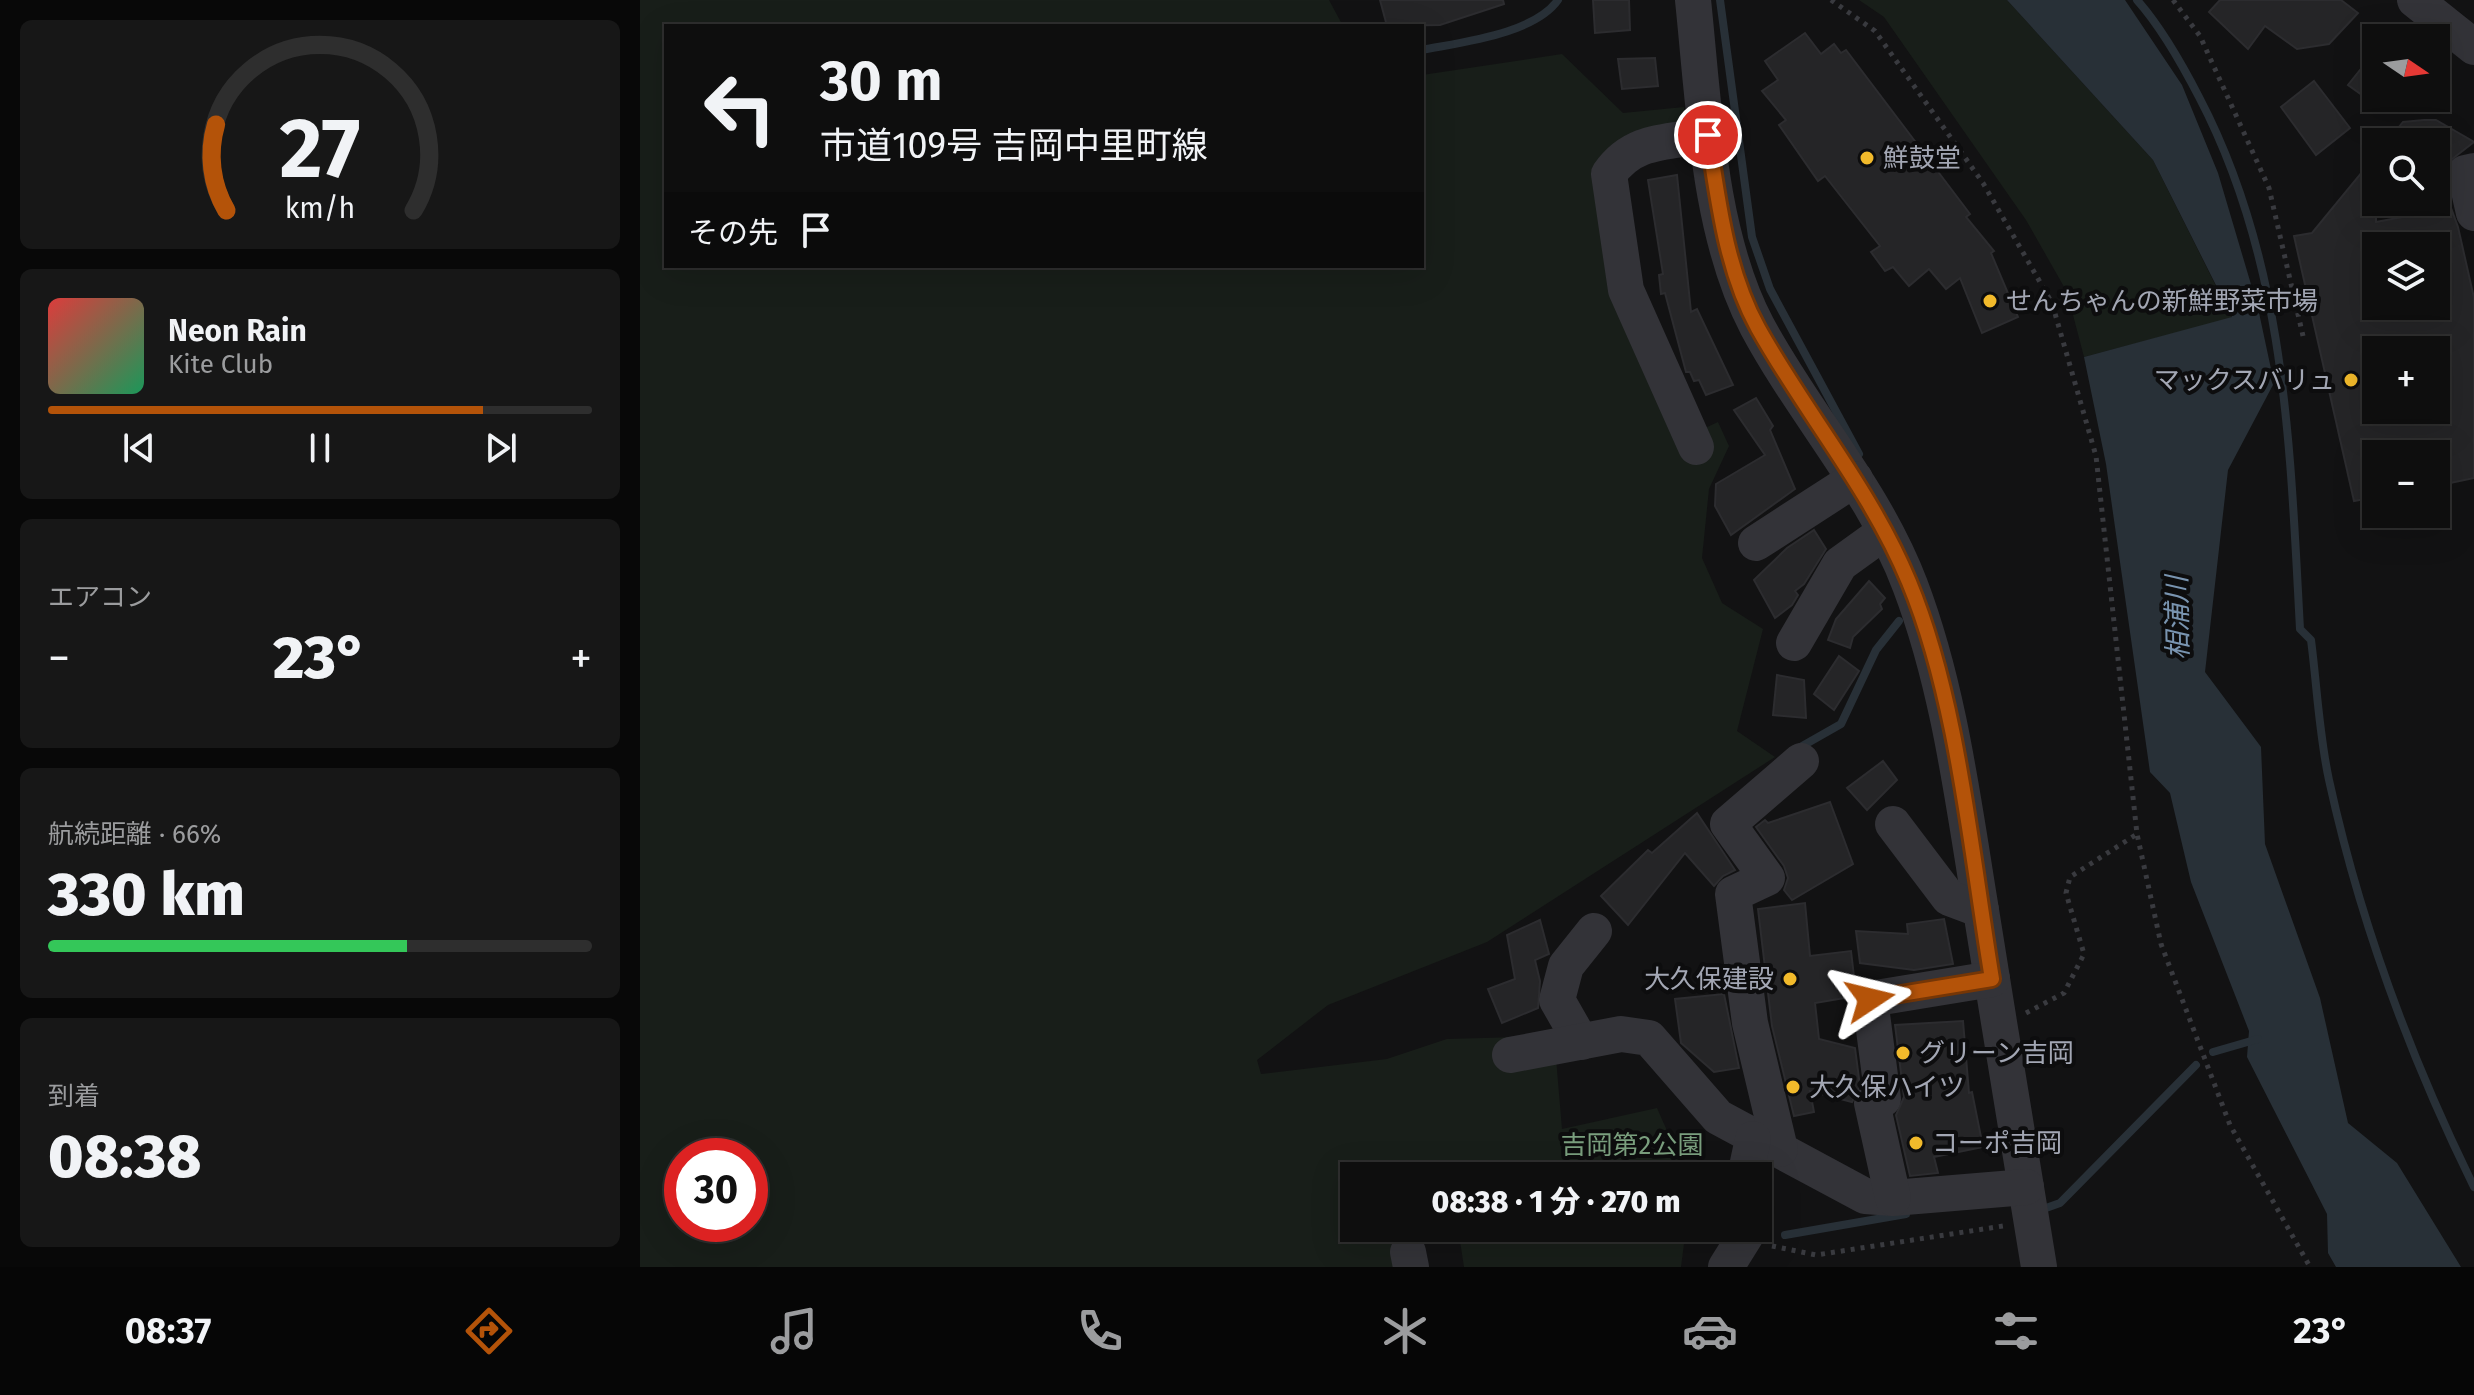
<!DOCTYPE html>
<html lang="ja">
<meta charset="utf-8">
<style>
:root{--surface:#0e0e0e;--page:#171717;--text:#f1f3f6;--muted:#9b9c9e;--line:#2e2e2e;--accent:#b45309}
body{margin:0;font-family:"Fira Sans","Noto Sans JP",sans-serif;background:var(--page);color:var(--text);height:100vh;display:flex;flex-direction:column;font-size:30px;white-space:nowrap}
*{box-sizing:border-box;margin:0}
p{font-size:26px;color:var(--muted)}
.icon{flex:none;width:44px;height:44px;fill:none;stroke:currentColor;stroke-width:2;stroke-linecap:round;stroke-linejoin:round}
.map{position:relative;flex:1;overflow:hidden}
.details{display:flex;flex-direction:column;gap:20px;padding:20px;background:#080808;width:640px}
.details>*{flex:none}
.banner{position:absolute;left:24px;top:24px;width:760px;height:244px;border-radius:0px;box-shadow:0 8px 32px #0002,0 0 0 2px var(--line);background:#0e0e0e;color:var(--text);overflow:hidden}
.needle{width:52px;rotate:103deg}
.buttons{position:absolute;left:1722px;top:24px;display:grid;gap:16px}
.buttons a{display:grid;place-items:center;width:88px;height:88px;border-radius:0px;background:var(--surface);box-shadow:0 8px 32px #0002,0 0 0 2px var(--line);font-size:40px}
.speed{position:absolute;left:24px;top:1138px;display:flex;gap:16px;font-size:40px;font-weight:700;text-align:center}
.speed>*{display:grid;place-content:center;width:104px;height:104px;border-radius:50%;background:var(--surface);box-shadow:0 8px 32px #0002,0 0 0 2px var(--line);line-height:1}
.speed .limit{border:12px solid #d22;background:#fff;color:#111}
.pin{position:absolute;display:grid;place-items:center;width:68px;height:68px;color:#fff;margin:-34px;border:4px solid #fff;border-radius:50%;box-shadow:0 2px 8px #0007}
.me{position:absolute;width:88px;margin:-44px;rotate:80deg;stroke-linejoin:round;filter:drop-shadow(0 0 6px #0008)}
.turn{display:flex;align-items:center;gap:28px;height:168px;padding:0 24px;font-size:36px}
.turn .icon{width:104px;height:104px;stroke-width:2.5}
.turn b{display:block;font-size:56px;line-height:68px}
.then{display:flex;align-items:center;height:76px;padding:0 24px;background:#0003;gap:16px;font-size:30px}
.big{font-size:60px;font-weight:800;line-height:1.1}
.details .tile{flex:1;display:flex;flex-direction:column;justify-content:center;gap:12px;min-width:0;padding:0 28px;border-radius:12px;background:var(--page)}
.details .dial{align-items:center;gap:0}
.dial svg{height:208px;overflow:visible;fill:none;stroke:var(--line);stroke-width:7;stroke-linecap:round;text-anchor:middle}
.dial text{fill:var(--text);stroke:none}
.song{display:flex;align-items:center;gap:24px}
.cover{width:96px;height:96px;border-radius:12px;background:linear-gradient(135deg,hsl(0 70% 55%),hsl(150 70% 35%))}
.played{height:8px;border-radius:4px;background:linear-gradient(90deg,var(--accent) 80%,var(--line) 80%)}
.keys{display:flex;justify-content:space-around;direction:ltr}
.heat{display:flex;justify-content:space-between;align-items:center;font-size:44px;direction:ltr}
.charge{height:12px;border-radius:6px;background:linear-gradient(90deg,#34c759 66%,var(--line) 0)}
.trip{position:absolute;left:700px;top:1162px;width:432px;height:80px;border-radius:0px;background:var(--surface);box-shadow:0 8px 32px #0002,0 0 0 2px var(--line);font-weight:800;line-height:80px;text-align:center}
.dock{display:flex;height:128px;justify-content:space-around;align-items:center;background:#060606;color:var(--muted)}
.dock .icon{width:56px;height:56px}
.dock .selected{color:var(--accent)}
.dock b{font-size:36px;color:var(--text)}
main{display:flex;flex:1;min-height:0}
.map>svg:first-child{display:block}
.green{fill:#181e19;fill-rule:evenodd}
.water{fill:#283037}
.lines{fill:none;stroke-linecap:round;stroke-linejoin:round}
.stream{stroke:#283037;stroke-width:8}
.building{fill:#252527;stroke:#2c2c2f;stroke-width:2;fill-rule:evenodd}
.path{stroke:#393a3f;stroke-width:5;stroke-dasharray:4 6;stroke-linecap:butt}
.minor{stroke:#333338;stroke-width:36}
.route-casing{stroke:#753606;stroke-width:20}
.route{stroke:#b45309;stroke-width:14}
.poi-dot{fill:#f2ba2b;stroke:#0d0d0e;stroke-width:3}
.labels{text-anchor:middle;stroke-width:8;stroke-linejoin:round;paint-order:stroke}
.poi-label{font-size:26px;fill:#a3a7b4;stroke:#0d0d0e;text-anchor:start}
.park-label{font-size:26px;fill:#7a9f7e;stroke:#0d0d0e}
.water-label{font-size:28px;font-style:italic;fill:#7994b0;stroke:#0d0d0e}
</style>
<main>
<section class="details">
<div class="tile dial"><svg viewBox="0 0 100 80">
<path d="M14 69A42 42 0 1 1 86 69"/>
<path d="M14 69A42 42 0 0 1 10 36" stroke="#b45309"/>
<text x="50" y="56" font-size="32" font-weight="700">27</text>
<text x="50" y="72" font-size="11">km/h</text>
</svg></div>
<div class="tile">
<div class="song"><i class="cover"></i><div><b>Neon Rain</b><p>Kite Club</p></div></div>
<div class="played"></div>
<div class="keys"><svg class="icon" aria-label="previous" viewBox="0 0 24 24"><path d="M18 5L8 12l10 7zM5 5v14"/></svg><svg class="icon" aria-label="pause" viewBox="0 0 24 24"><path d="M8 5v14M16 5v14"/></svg><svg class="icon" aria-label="next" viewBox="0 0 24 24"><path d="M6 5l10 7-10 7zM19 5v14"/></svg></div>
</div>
<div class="tile"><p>エアコン</p>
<div class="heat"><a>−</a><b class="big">23°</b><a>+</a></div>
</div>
<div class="tile"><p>航続距離 · 66%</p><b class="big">330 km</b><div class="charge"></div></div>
<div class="tile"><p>到着</p><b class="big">08:38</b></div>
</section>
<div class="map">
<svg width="1834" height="1267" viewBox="0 0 1834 1267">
<rect width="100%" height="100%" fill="#121213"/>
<g class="green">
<path d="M0,0H689L703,26H26V266H782V75L922,54L983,113L1044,107L1046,129L956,173L1063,429L1078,422L1089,446L1069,489L1062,558L1082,603L1123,629L1097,731L1135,757L847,942L688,1005L617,1060L621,1074L747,1059L807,1039L879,1037L916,1058L922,1129L1017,1108L1047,1176H714V1228H750L754,1267H0ZM42,1156H110V1224H42Z"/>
<path d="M1219,0H1367L1513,160L1592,318L1444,357L1427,292L1386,220L1244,17Z"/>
<path d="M818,1228H1046L1041,1267H824Z"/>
</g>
<path class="water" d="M1367,0H1485L1542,85L1578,173L1618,308L1634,383L1588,470L1565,672L1621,747L1625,844L1680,998L1708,1123L1757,1163L1821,1267H1696L1688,1253L1687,1214L1607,1057L1609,1031L1551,882L1530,793L1510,772L1466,464L1444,357L1592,317L1513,160Z"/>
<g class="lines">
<g class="stream">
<path d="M1080,0L1112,237L1130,289L1219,454"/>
<path d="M1497,0C1522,28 1542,64 1559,97C1646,263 1650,446 1660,629L1671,640C1677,686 1679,734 1689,780C1720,922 1770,1057 1834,1187"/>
<path d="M782,50C822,42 894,34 918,0"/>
<path d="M1157,749L1201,724L1236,650L1259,621"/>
<path d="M1573,1052L1618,1039"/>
<path d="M1406,1208L1420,1203L1556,1065"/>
<path d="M1145,1235L1266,1214"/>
</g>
</g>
<g class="building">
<path d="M740,0H863L864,4L800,25L747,26Z"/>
<path d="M953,0H989L990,30L955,33Z"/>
<path d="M1580,0H1701L1718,13L1689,44L1657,49L1625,26L1608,49L1569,12Z"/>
<path d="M1165,33L1181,54L1194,44L1201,53L1206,50L1330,214L1326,217L1354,251L1351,253L1378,317L1342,333L1320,278L1306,289L1289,269L1269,286L1253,267L1245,271L1231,252L1240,246L1185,176L1178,181L1139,125L1146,120L1122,91L1138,80L1125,61Z"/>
<path d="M1736,50V105L1708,85Z"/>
<path d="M1015,58L1018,86L982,89L978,59Z"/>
<path d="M1674,81L1710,128L1676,155L1641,107Z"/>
<path d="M1784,120H1796L1834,142L1807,163L1796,154V142H1747L1763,122Z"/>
<path d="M1736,155V222L1811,208L1818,227L1834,298V478L1796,486V454H1736V497L1714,501L1654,236L1672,233ZM1736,246H1796V306H1736ZM1736,350H1796V410H1736Z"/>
<path d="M1037,175L1051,312L1057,309L1093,385L1066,395L1059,380L1054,381L1050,372H1046L1025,293L1021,294L1019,275L1023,274L1008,180Z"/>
<path d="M1116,398L1133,426L1130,430L1155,489L1091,535L1075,506L1076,484L1125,455L1094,410Z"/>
<path d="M1174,530L1186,549L1164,584L1155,591L1158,595L1152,605L1135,618L1114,580L1147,548Z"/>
<path d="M1229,581L1245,598L1240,604L1242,609L1213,637L1210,648L1188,640L1196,619Z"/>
<path d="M1199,656L1219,671L1194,710L1174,694Z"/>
<path d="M1137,675L1164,680L1166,718L1133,715Z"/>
<path d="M1243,761L1257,780L1227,810L1207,788Z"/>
<path d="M1190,802L1213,864L1152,900L1144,890L1148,878L1144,866L1116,827L1125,820L1128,823Z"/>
<path d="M1057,813L1095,870L1083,876L1074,886L1045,853L988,925L961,896L1008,850L1012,853Z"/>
<path d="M1165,903L1170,956L1211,951L1215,985L1210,997L1175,1003L1179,1039L1215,1048L1220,1086L1212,1102L1170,1091L1174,1112L1154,1116L1132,1026L1118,909Z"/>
<path d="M1304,919L1313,964L1274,970L1220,963L1216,931L1268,934L1267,924Z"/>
<path d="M900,920L909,954L895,960L900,981L898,1008L862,1023L848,989L875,979L867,935Z"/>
<path d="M1084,994L1099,1068L1074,1072L1041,1043L1035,999Z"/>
<path d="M1323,1021L1329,1093L1332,1092L1343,1147L1294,1157L1298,1173L1270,1176L1256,1115L1264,1097L1255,1025Z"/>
</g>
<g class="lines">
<g class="path">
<path d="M1191,0L1235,31L1343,183L1412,303L1456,456L1497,834L1521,944L1590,1125L1670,1267"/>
<path d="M1533,0L1560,36L1629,188L1663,336"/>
<path d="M1386,1013L1424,993L1444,954L1426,893L1430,877L1497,834"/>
<path d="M1132,1246L1176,1255L1363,1226"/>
</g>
<g class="minor">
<path d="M1053,0C1064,104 1068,233 1117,326C1164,414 1234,490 1270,585C1308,685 1322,793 1339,898C1359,1021 1378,1144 1399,1267"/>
<path d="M1775,0L1834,47"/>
<path d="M1834,171L1825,173L1834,213"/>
<path d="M1056,447L986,290L969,174C994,138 1028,143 1068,135"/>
<path d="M1116,543L1215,479"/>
<path d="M1154,643L1200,564L1243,533"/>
<path d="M1253,824L1309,898L1341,910"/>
<path d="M941,1042L917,1000L926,966L954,931"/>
<path d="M870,1055L981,1034L1009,1038L1078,1117L1225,1196L1253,1198L1386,1187"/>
<path d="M1140,1149L1110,1023L1093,894L1127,878L1088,824L1161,761"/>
<path d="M1105,1176L1113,1139"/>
<path d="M1253,1198L1232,1103L1243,1099L1230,999L1352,979"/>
<path d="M768,1252L771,1267"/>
<path d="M1086,1267L1106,1235L1105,1228"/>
</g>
</g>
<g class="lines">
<g class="route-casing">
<path id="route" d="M1068,135C1078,200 1086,270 1118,328C1166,414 1231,490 1269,582C1318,700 1331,853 1352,979L1230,999"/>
</g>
<use href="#route" class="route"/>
</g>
<g class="poi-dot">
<circle cx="1227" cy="158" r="8"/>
<circle cx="1350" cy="301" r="8"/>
<circle cx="1711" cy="380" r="8"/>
<circle cx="1150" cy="979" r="8"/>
<circle cx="1263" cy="1053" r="8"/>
<circle cx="1153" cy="1087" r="8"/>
<circle cx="1276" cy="1143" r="8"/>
</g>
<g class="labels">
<g class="poi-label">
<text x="1243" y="167">鮮鼓堂</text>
<text x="1366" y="310">せんちゃんの新鮮野菜市場</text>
<text x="1695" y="389" text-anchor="end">マックスバリュ</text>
<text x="1134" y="988" text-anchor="end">大久保建設</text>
<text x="1279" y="1062">グリーン吉岡</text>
<text x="1169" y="1096">大久保ハイツ</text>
<text x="1292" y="1152">コーポ吉岡</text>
</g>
<g class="park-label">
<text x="992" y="1154">吉岡第2公園</text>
</g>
<g class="water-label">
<text transform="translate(1537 618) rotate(-91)" y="10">相浦川</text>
</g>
</g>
</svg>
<div class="buttons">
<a><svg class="needle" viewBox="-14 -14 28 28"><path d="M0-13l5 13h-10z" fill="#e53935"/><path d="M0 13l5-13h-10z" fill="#9b9c9e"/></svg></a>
<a><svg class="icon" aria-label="search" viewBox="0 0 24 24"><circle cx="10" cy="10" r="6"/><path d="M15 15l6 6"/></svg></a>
<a><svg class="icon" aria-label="layers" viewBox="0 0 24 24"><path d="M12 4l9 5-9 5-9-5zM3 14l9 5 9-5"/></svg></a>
<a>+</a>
<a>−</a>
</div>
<div class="speed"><div class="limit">30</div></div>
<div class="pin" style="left:1068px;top:135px;background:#d93025"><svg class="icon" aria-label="arrive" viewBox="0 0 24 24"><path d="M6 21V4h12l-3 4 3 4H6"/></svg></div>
<svg class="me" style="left:1230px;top:999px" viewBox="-20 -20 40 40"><path d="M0-17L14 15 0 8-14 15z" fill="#b45309" stroke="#fff" stroke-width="4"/></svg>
<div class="trip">08:38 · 1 分 · 270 m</div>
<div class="banner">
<div class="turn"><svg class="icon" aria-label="left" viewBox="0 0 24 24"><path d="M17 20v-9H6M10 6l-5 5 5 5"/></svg><div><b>30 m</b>市道109号 吉岡中里町線</div></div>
<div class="then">その先<svg class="icon" aria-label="arrive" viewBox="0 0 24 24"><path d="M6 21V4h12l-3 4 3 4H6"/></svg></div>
</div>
</div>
</main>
<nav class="dock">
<b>08:37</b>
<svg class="icon selected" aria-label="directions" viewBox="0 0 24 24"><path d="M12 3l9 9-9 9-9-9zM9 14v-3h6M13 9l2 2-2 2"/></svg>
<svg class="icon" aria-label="music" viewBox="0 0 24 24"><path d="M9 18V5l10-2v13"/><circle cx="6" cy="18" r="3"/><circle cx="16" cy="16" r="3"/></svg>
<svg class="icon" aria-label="phone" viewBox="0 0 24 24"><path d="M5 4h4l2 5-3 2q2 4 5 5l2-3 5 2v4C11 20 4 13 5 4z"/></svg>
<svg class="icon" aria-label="climate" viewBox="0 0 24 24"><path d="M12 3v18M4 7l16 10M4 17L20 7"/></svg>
<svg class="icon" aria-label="car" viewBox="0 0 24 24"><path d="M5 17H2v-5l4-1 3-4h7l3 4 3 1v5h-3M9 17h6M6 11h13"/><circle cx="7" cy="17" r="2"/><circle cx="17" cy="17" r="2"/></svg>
<svg class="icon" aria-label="filters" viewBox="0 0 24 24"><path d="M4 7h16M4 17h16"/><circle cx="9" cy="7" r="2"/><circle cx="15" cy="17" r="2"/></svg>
<b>23°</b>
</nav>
